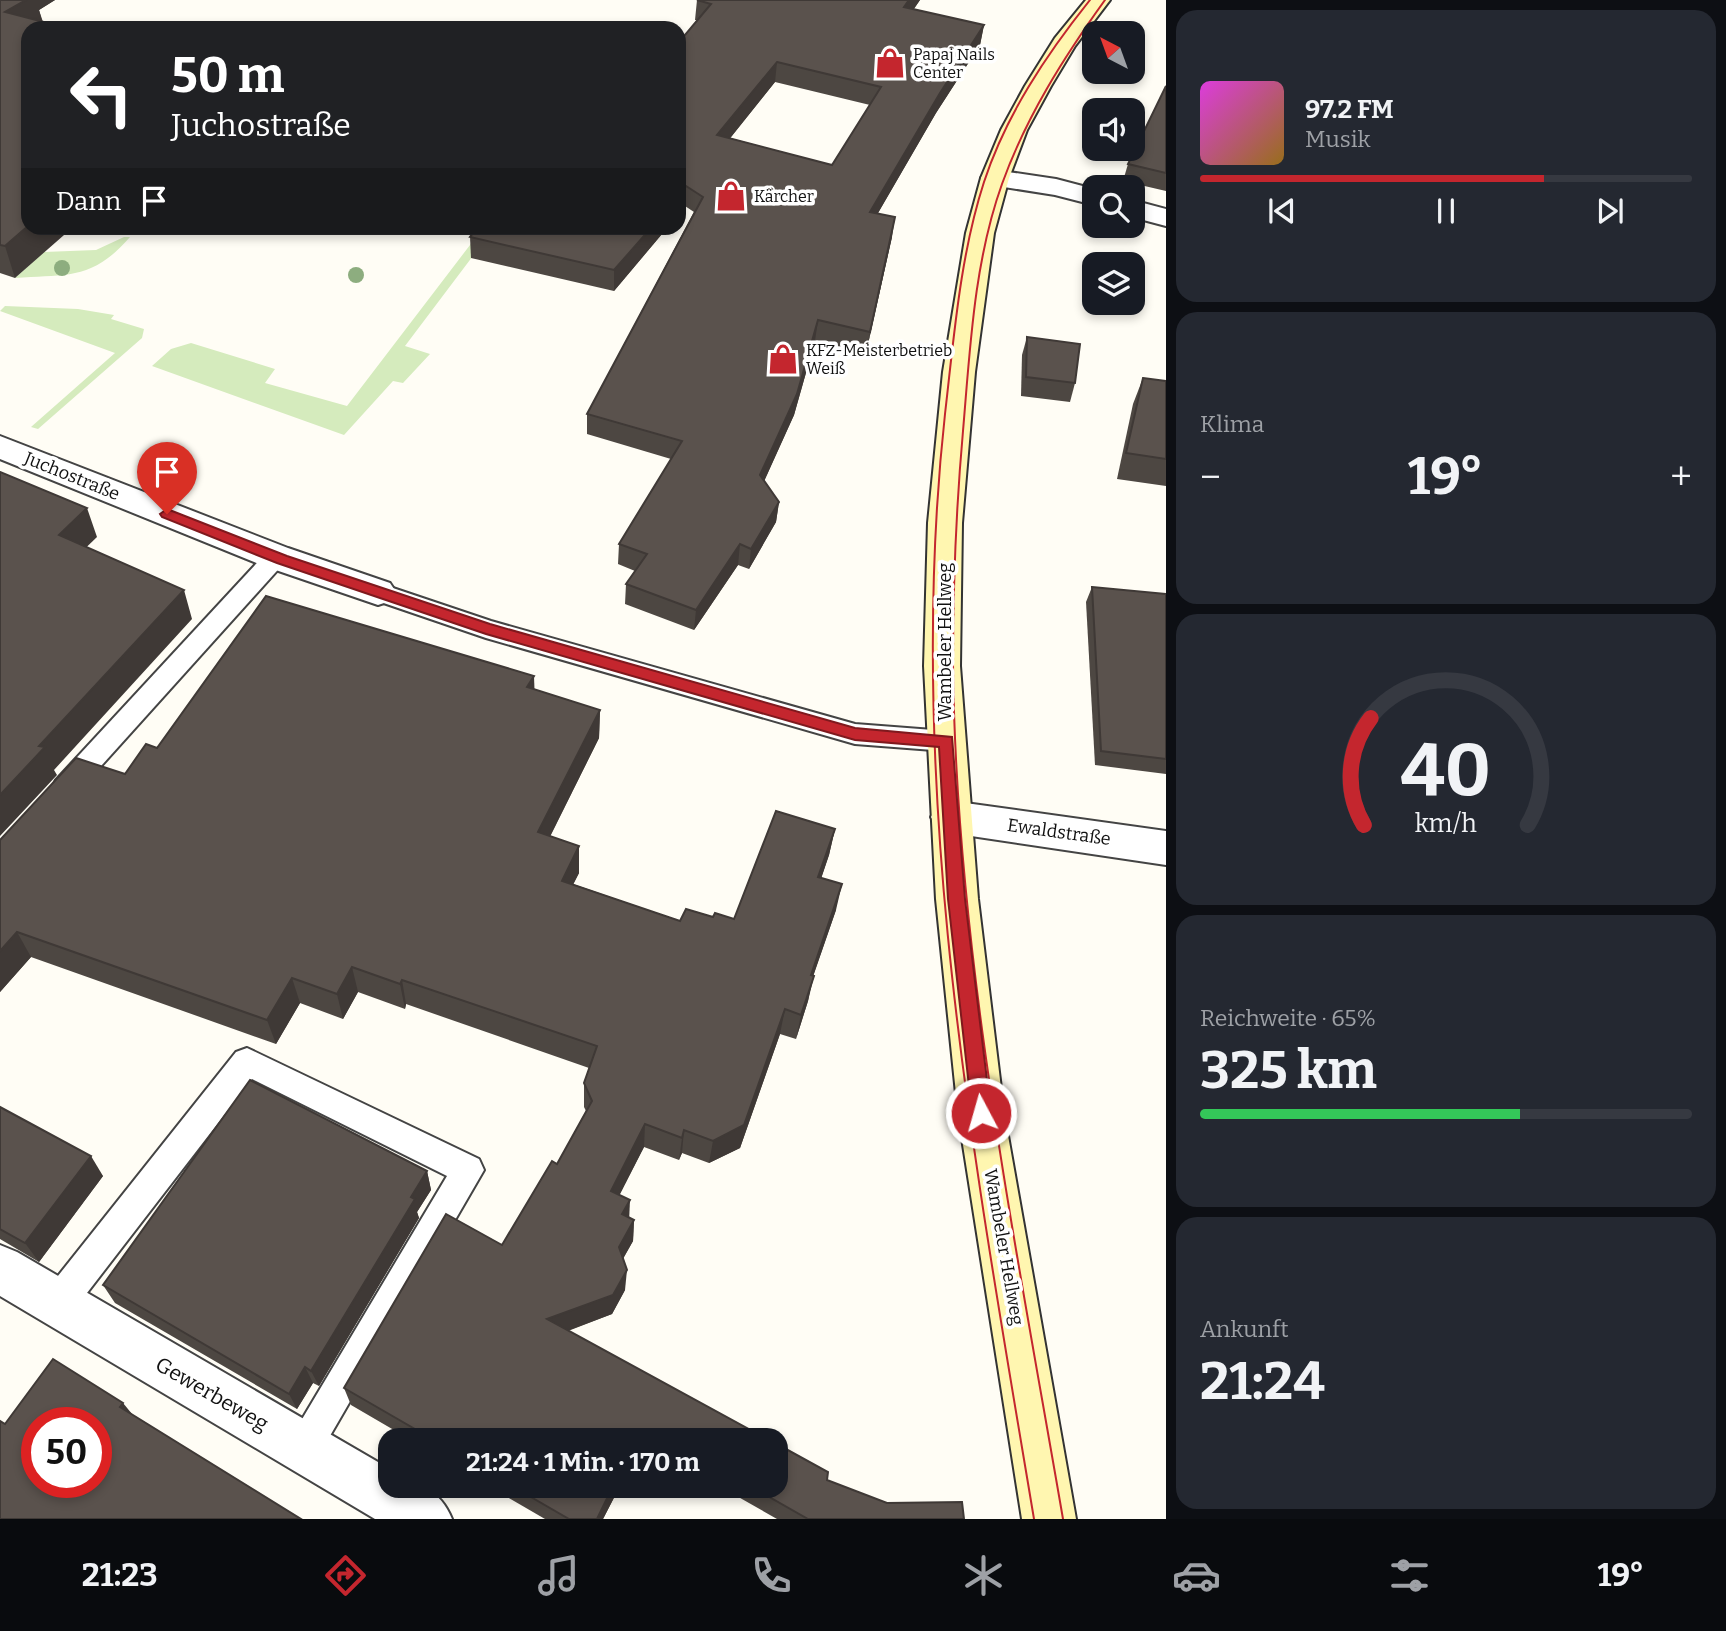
<!DOCTYPE html>
<html lang="de">
<meta charset="utf-8">
<style>
:root{--surface:#171b24;--page:#242831;--text:#f1f3f6;--muted:#9ea1a6;--line:#363941;--accent:#c4262e}
body{margin:0;font-family:Bitter,serif;background:var(--page);color:var(--text);height:100vh;display:flex;flex-direction:column;font-size:26px;white-space:nowrap}
*{box-sizing:border-box;margin:0}
p{font-size:23px;color:var(--muted)}
.icon{flex:none;width:38px;height:38px;fill:none;stroke:currentColor;stroke-width:2;stroke-linecap:round;stroke-linejoin:round}
.map{position:relative;flex:1;overflow:hidden}
.sheet{display:flex;flex-direction:column;gap:10px;padding:10px;background:#0d0f14;width:560px}
.sheet>*{flex:none}
.top-card{position:absolute;left:21px;top:21px;width:665px;height:214px;border-radius:21px;box-shadow:0 4px 10px #0003;background:#202124;color:#fff;overflow:hidden}
.needle{width:46px;rotate:319deg}
.fabs{position:absolute;left:1082px;top:21px;display:grid;gap:14px}
.fabs a{display:grid;place-items:center;width:63px;height:63px;border-radius:14px;background:var(--surface);box-shadow:0 4px 10px #0003;font-size:35px}
.speed{position:absolute;left:21px;top:1407px;display:flex;gap:14px;font-size:35px;font-weight:700;text-align:center}
.speed>*{display:grid;place-content:center;width:91px;height:91px;border-radius:50%;background:var(--surface);box-shadow:0 4px 10px #0003;line-height:1}
.speed .limit{border:10px solid #d22;background:#fff;color:#111}
.pin{position:absolute;display:grid;place-items:center;width:60px;height:60px;color:#fff;margin:-72px -30px;border-radius:50% 50% 50% 0;rotate:-45deg;box-shadow:0 0 7px #0007}
.pin .icon{rotate:45deg}
.me{position:absolute;width:77px;margin:-38px;rotate:354deg;stroke-linejoin:round;filter:drop-shadow(0 0 5px #0008)}
.turn{display:flex;align-items:center;gap:24px;height:147px;padding:0 35px;font-size:32px}
.turn .icon{width:91px;height:91px;stroke-width:2.5}
.turn b{display:block;font-size:49px;line-height:60px}
.then{display:flex;align-items:center;height:66px;padding:0 35px;background:#0003;gap:14px;font-size:26px}
.big{font-size:52px;font-weight:700;line-height:1.1}
.sheet .tile{flex:1;display:flex;flex-direction:column;justify-content:center;gap:10px;min-width:0;padding:0 24px;border-radius:21px;background:var(--page)}
.sheet .dial{align-items:center;gap:0}
.dial svg{height:182px;overflow:visible;fill:none;stroke:var(--line);stroke-width:7;stroke-linecap:round;text-anchor:middle}
.dial text{fill:var(--text);stroke:none}
.song{display:flex;align-items:center;gap:21px}
.cover{width:84px;height:84px;border-radius:10px;background:linear-gradient(135deg,hsl(300 70% 55%),hsl(40 70% 35%))}
.played{height:7px;border-radius:4px;background:linear-gradient(90deg,var(--accent) 70%,var(--line) 70%)}
.keys{display:flex;justify-content:space-around;direction:ltr}
.heat{display:flex;justify-content:space-between;align-items:center;font-size:38px;direction:ltr}
.charge{height:10px;border-radius:5px;background:linear-gradient(90deg,#34c759 65%,var(--line) 0)}
.trip{position:absolute;left:378px;top:1428px;width:410px;height:70px;border-radius:21px;background:var(--surface);box-shadow:0 4px 10px #0003;font-weight:700;line-height:70px;text-align:center}
.tabs{display:flex;height:112px;justify-content:space-around;align-items:center;background:#090b0e;color:var(--muted)}
.tabs .icon{width:49px;height:49px}
.tabs .active{color:var(--accent)}
.tabs b{font-size:32px;color:var(--text)}
main{display:flex;flex:1;min-height:0}
.map>svg:first-child{display:block}
.green{fill:#d5ebbd}
.lines{fill:none;stroke-linecap:round;stroke-linejoin:round}
.lane-casing{stroke:#444;stroke-width:4}
.street-casing{stroke:#444;stroke-width:4}
.secondary-casing{stroke:#333;stroke-width:4}
.lane{fill:#fff;fill-rule:evenodd}
.street{fill:#fff;fill-rule:evenodd}
.secondary{fill:#fff6b0;fill-rule:evenodd}
.tram{stroke:#c4262e;stroke-width:2}
.tree{fill:#8dad7f}
.wall{fill:#4d4742;fill-rule:evenodd}
.shaded-wall{fill:#3f3936}
.building{fill:#5a524d;stroke:#3f3936;stroke-width:2;fill-rule:evenodd}
.route{fill:#c4262e;stroke:#7f191e;stroke-width:2}
.labels{text-anchor:middle;stroke-width:7;stroke-linejoin:round;paint-order:stroke}
.far-poi-label{font-size:16px;fill:#111;stroke:#fff;text-anchor:start}
.street-label{font-size:18px;fill:#111;stroke:#fff}
.near-street-label{font-size:21px;fill:#111;stroke:#fff}
</style>
<main>
<div class="map">
<svg width="1166" height="1519" viewBox="0 0 1166 1519">
<rect width="100%" height="100%" fill="#fffdf5"/>
<g class="green">
<path d="M483,228H494L405,346L430,354L403,383L393,381L344,435L152,366L171,349L191,343L275,369L265,383L347,406Z"/>
<path d="M124,237H130C92,281 67,274 15,278L44,252L96,250Z"/>
<path d="M5,306L78,309L114,315L111,319L144,329L142,338L38,429L31,427L115,353L0,311Z"/>
</g>
<g class="lines">
<g class="lane-casing">
<g id="lane">
<path d="M276,549L284,551L288,557L284,563L74,796L65,799L56,796L52,788L56,780L268,551Z"/>
<path d="M378,583L491,621L855,724L946,731L955,734L959,741L955,748L946,751L855,744L486,638L369,598L366,592L369,586Z"/>
<path d="M247,1048L479,1159L484,1170L316,1460L304,1466L292,1460L286,1448L292,1436L447,1176L252,1079L70,1315L58,1320L46,1315L41,1303L46,1291L236,1052Z"/>
</g>
</g>
<g class="street-casing">
<g id="street">
<path d="M995,170L1056,179L1094,189V205L1055,195L985,184L981,178L985,172Z"/>
<path d="M1132,200L1166,209V226L1132,217Z"/>
<path d="M0,436L288,548L390,583L396,592L390,601L378,605L264,566L0,459Z"/>
<path d="M951,801L1166,831V865L951,833L937,828L931,817L937,806Z"/>
<path d="M0,1245L17,1252L390,1469V1486C422,1486 439,1488 452,1519H375L0,1296Z"/>
</g>
</g>
<g class="secondary-casing">
<path id="secondary" d="M1086,0H1110L1075,46L1051,86L1027,130L1009,178L994,233L975,372L962,523L960,666L978,899L1004,1113L1076,1519H1022L958,1113L936,899L924,666L928,523L943,372L966,233L981,178L1001,130L1025,86L1055,38Z"/>
</g>
<use href="#lane" class="lane"/>
<use href="#street" class="street"/>
<use href="#secondary" class="secondary"/>
<g class="tram">
<path d="M1034,1519C973,1154 904,785 945,414C954,337 960,256 984,182C1006,115 1046,55 1090,0"/>
<path d="M1063,1519C1015,1240 956,949 953,665C953,587 956,509 963,431C970,349 974,262 1002,184C1026,117 1064,57 1105,0"/>
</g>
</g>
<g class="tree">
<circle cx="62" cy="268" r="8"/>
<circle cx="356" cy="275" r="8"/>
</g>
<g class="wall">
<path d="M0,0H55L39,10L43,22L15,278L0,273Z"/>
<path d="M697,0H920L914,9L984,25L980,45L936,113L878,213L892,237L866,353L815,341L794,415L764,481L779,502L776,522L749,569L738,565L694,630L625,604L626,584L635,571L618,564L619,544L671,459L587,434V414L694,212L685,206L679,213L697,20H695ZM775,82L870,105L832,165L730,138Z"/>
<path d="M1166,86V191L1123,181L1128,164Z"/>
<path d="M477,228H667L614,291L471,258L470,237Z"/>
<path d="M1027,337L1075,383L1070,402L1021,396L1022,355Z"/>
<path d="M1143,378L1166,381V486L1117,479L1133,404Z"/>
<path d="M1092,587L1166,594V774L1095,765L1086,602Z"/>
<path d="M534,676V690L600,710L599,738L550,836L579,873L573,884L680,921L713,917L734,919L835,829L829,855L821,878L836,910L813,976L808,1001L796,1039L780,1034L740,1148L709,1163L682,1153L679,1160L644,1147L619,1195L629,1217L634,1220L633,1241L623,1259L625,1290L612,1314L568,1331L769,1440H411L351,1405L344,1388L502,1245L557,1164L586,1111L584,1107V1083L589,1068L406,1004L405,1009L358,992L343,1019L300,1003L276,1044L31,957L0,992V840L125,774L157,748Z"/>
<path d="M0,1107L103,1176L39,1262L0,1239Z"/>
<path d="M427,1171L431,1190L417,1212L419,1218L319,1386L313,1383L297,1409L115,1303L103,1285Z"/>
<path d="M827,1480L887,1503L964,1519H777L719,1486H775Z"/>
<path d="M488,1486H620L603,1519H545Z"/>
<path d="M686,1486H707L703,1496Z"/>
</g>
<g class="shaded-wall">
<path d="M20,0H55L39,10L43,25L5,12Z"/>
<path d="M909,0H920L901,26L904,7Z"/>
<path d="M984,25L980,45L936,113L867,232L870,212L940,93Z"/>
<path d="M777,62L775,82L716,156L717,135Z"/>
<path d="M686,186L685,206L679,213V194Z"/>
<path d="M895,217L892,237L866,353L870,332Z"/>
<path d="M28,226V228H72L15,278L5,246Z"/>
<path d="M651,228H667L614,291V270Z"/>
<path d="M818,320L815,341L794,415L758,495L760,475Z"/>
<path d="M779,502L776,522L749,569L751,549Z"/>
<path d="M87,508L97,537L69,564L59,535Z"/>
<path d="M740,544L738,565L694,630L696,610Z"/>
<path d="M184,590L192,619L54,770L57,775L0,836V795L39,746Z"/>
<path d="M534,676L535,704L527,687Z"/>
<path d="M600,710L599,738L539,859L538,832Z"/>
<path d="M835,829L829,855L813,903L818,877Z"/>
<path d="M579,846V873L562,907V881Z"/>
<path d="M842,884L836,910L805,1000L811,975Z"/>
<path d="M17,932L31,957L0,992V951Z"/>
<path d="M352,967L358,992L343,1019L337,994Z"/>
<path d="M814,976L808,1001L796,1039L801,1015Z"/>
<path d="M292,978L300,1003L276,1044L267,1020Z"/>
<path d="M402,980L406,1004L405,1009L400,984Z"/>
<path d="M785,1009L780,1034L740,1148L709,1163L713,1141Z"/>
<path d="M645,1124L644,1147L611,1212V1191Z"/>
<path d="M684,1130L682,1153L679,1160L682,1138Z"/>
<path d="M91,1156L103,1176L39,1262L25,1243Z"/>
<path d="M427,1171L431,1190L417,1212L419,1218L319,1386L311,1371L411,1197Z"/>
<path d="M630,1200L629,1222L622,1214Z"/>
<path d="M634,1220L633,1241L618,1267L619,1247Z"/>
<path d="M627,1270L625,1290L612,1314L548,1338L547,1319Z"/>
<path d="M305,1367L313,1383L297,1409L289,1394Z"/>
<path d="M123,1403L137,1420L120,1407Z"/>
<path d="M613,1486H620L603,1519H597Z"/>
</g>
<g class="building">
<path d="M0,0H26L5,12L67,28H28V226L5,246L0,245Z"/>
<path d="M697,0H909L904,7L984,25L940,93L870,212L895,217L870,332L818,320L797,394L760,475L779,502L751,549L740,544L696,610L626,584L647,554L619,544L682,441L587,414L703,197L686,186L679,194V42L711,4ZM777,62L881,87L832,165L717,135Z"/>
<path d="M1166,86V173L1128,164Z"/>
<path d="M477,228H651L614,270L470,237Z"/>
<path d="M1027,337L1080,344L1075,383L1026,377Z"/>
<path d="M1143,378L1166,381V459L1126,453Z"/>
<path d="M0,472L87,508L59,535L184,590L39,746L45,747L0,795Z"/>
<path d="M1092,587L1166,594V759L1101,751Z"/>
<path d="M266,596L534,676L527,687L600,710L538,832L579,846L562,881L680,921L686,909L713,917L715,913L734,919L776,811L835,829L818,877L842,884L811,975L814,976L801,1015L785,1009L744,1125L713,1141L684,1130L682,1138L645,1124L611,1191L630,1200L622,1214L634,1220L619,1247L627,1270L613,1295L547,1319L769,1440H434L344,1388L446,1214L502,1245L552,1161L557,1164L592,1101L584,1083L597,1046L402,980L400,984L352,967L337,994L292,978L267,1020L17,932L0,951V840L76,758L125,774L146,744L157,748Z"/>
<path d="M250,1080L427,1171L411,1197L415,1199L311,1371L305,1367L289,1394L103,1285Z"/>
<path d="M0,1107L91,1156L25,1243L0,1229Z"/>
<path d="M53,1359L123,1403L120,1407L301,1519H0V1421L5,1424ZM37,1423H96V1482H37Z"/>
<path d="M775,1443L828,1472L827,1480L887,1503L962,1502L964,1519H808L750,1486H775Z"/>
<path d="M512,1486H613L597,1519H569Z"/>
</g>
<path class="route" d="M167,509L287,556L490,624L855,728L952,737L965,899L991,1113L988,1119L981,1122L975,1119L972,1113L948,899L939,747L855,740L486,634L277,563L162,517L160,514Z"/>
<defs>
<g id="shop-bare" transform="scale(2.415)"><path d="M-5-2.5h2.3a2.7 3.5 0 0 1 5.4 0H5L5.5 6h-11ZM-1.5-2.5h3a1.5 2.3 0 0 0-3 0Z" fill="#c4262e" stroke="#fff" stroke-width="2.5" paint-order="stroke"/></g>
</defs>
<g fill-rule="evenodd">
<use href="#shop-bare" x="890" y="63"/>
<use href="#shop-bare" x="731" y="196"/>
<use href="#shop-bare" x="783" y="359"/>
</g>
<g class="labels">
<g class="far-poi-label">
<text x="913" y="60">Papaj Nails<tspan x="913" dy="18">Center</tspan></text>
<text x="754" y="202">Kärcher</text>
<text x="806" y="356">KFZ-Meisterbetrieb<tspan x="806" dy="18">Weiß</tspan></text>
</g>
<g class="street-label">
<text transform="translate(72 476) rotate(22)" y="6">Juchostraße</text>
<text transform="translate(945 642) rotate(-90)" y="6">Wambeler Hellweg</text>
<text transform="translate(1059 832) rotate(8)" y="6">Ewaldstraße</text>
<text transform="translate(1004 1247) rotate(80)" y="6">Wambeler Hellweg</text>
</g>
<g class="near-street-label">
<text transform="translate(212 1394) rotate(30)" y="7">Gewerbeweg</text>
</g>
</g>
</svg>
<div class="fabs">
<a><svg class="needle" viewBox="-14 -14 28 28"><path d="M0-13l5 13h-10z" fill="#e53935"/><path d="M0 13l5-13h-10z" fill="#9ea1a6"/></svg></a>
<a><svg class="icon" aria-label="sound" viewBox="0 0 24 24"><path d="M4 9h4l5-4v14l-5-4H4zM17 9q2 3 0 6"/></svg></a>
<a><svg class="icon" aria-label="search" viewBox="0 0 24 24"><circle cx="10" cy="10" r="6"/><path d="M15 15l6 6"/></svg></a>
<a><svg class="icon" aria-label="layers" viewBox="0 0 24 24"><path d="M12 4l9 5-9 5-9-5zM3 14l9 5 9-5"/></svg></a>
</div>
<div class="speed"><div class="limit">50</div></div>
<div class="pin" style="left:167px;top:514px;background:#d93025"><svg class="icon" aria-label="arrive" viewBox="0 0 24 24"><path d="M6 21V4h12l-3 4 3 4H6"/></svg></div>
<svg class="me" style="left:981px;top:1113px" viewBox="-20 -20 40 40"><circle r="17" fill="#c4262e" stroke="#fff" stroke-width="3"/><path d="M0-11L8 9 0 5-8 9z" fill="#fff"/></svg>
<div class="trip">21:24 · 1 Min. · 170 m</div>
<div class="top-card">
<div class="turn"><svg class="icon" aria-label="left" viewBox="0 0 24 24"><path d="M17 20v-9H6M10 6l-5 5 5 5"/></svg><div><b>50 m</b>Juchostraße</div></div>
<div class="then">Dann<svg class="icon" aria-label="arrive" viewBox="0 0 24 24"><path d="M6 21V4h12l-3 4 3 4H6"/></svg></div>
</div>
</div>
<section class="sheet">
<div class="tile">
<div class="song"><i class="cover"></i><div><b>97.2 FM</b><p>Musik</p></div></div>
<div class="played"></div>
<div class="keys"><svg class="icon" aria-label="previous" viewBox="0 0 24 24"><path d="M18 5L8 12l10 7zM5 5v14"/></svg><svg class="icon" aria-label="pause" viewBox="0 0 24 24"><path d="M8 5v14M16 5v14"/></svg><svg class="icon" aria-label="next" viewBox="0 0 24 24"><path d="M6 5l10 7-10 7zM19 5v14"/></svg></div>
</div>
<div class="tile"><p>Klima</p>
<div class="heat"><a>−</a><b class="big">19°</b><a>+</a></div>
</div>
<div class="tile dial"><svg viewBox="0 0 100 80">
<path d="M14 69A42 42 0 1 1 86 69"/>
<path d="M14 69A42 42 0 0 1 17 22" stroke="#c4262e"/>
<text x="50" y="56" font-size="32" font-weight="700">40</text>
<text x="50" y="72" font-size="11">km/h</text>
</svg></div>
<div class="tile"><p>Reichweite · 65%</p><b class="big">325 km</b><div class="charge"></div></div>
<div class="tile"><p>Ankunft</p><b class="big">21:24</b></div>
</section>
</main>
<nav class="tabs">
<b>21:23</b>
<svg class="icon active" aria-label="directions" viewBox="0 0 24 24"><path d="M12 3l9 9-9 9-9-9zM9 14v-3h6M13 9l2 2-2 2"/></svg>
<svg class="icon" aria-label="music" viewBox="0 0 24 24"><path d="M9 18V5l10-2v13"/><circle cx="6" cy="18" r="3"/><circle cx="16" cy="16" r="3"/></svg>
<svg class="icon" aria-label="phone" viewBox="0 0 24 24"><path d="M5 4h4l2 5-3 2q2 4 5 5l2-3 5 2v4C11 20 4 13 5 4z"/></svg>
<svg class="icon" aria-label="climate" viewBox="0 0 24 24"><path d="M12 3v18M4 7l16 10M4 17L20 7"/></svg>
<svg class="icon" aria-label="car" viewBox="0 0 24 24"><path d="M5 17H2v-5l4-1 3-4h7l3 4 3 1v5h-3M9 17h6M6 11h13"/><circle cx="7" cy="17" r="2"/><circle cx="17" cy="17" r="2"/></svg>
<svg class="icon" aria-label="filters" viewBox="0 0 24 24"><path d="M4 7h16M4 17h16"/><circle cx="9" cy="7" r="2"/><circle cx="15" cy="17" r="2"/></svg>
<b>19°</b>
</nav>
